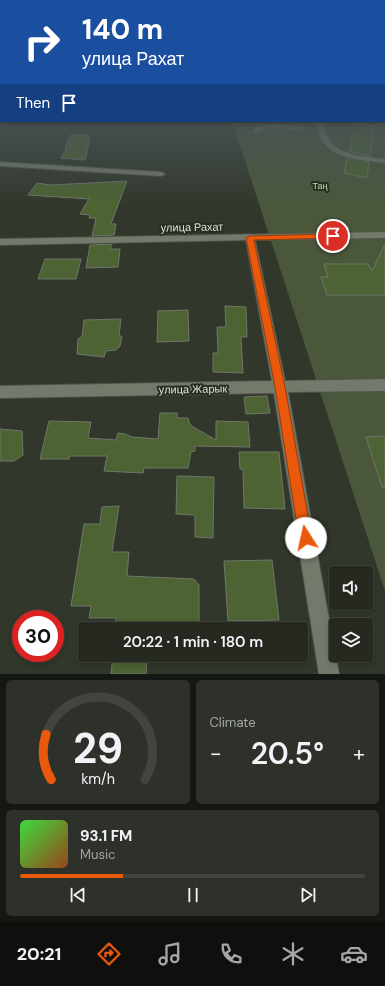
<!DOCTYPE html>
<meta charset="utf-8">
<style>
:root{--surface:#252920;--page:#2d3129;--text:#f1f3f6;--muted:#a3a6a5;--line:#42453e;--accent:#ea580c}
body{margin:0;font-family:"DM Sans",sans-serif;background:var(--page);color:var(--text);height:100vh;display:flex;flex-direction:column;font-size:15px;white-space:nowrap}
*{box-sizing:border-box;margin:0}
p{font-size:13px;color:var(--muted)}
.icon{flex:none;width:22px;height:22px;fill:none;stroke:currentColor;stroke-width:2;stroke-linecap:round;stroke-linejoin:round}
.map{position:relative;height:674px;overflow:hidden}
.sheet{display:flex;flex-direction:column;gap:6px;padding:6px;background:#141712;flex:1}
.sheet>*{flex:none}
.hud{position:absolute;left:0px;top:0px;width:385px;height:122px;box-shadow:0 2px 6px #0003,0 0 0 1px var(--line);background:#1a4fa0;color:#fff;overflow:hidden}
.buttons{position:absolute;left:329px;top:566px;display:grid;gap:8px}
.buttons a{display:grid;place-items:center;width:44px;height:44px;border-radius:4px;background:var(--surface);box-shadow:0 2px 6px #0003,0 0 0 1px var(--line);font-size:20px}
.speed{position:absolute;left:12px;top:610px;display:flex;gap:8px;font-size:20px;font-weight:700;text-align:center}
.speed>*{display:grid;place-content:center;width:52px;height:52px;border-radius:50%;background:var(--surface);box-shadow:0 2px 6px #0003,0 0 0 1px var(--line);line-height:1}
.speed .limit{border:6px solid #d22;background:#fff;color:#111}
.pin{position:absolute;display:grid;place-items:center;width:34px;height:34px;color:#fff;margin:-17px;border:2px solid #fff;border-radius:50%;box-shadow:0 1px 4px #0007}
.me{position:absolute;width:44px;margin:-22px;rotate:350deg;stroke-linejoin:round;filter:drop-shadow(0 0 3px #0008)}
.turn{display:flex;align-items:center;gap:14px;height:84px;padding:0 16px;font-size:18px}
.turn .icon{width:52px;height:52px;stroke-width:2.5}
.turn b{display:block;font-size:28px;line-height:34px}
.then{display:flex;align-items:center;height:38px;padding:0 16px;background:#0003;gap:8px;font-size:15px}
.big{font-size:30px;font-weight:600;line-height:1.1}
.sheet .widget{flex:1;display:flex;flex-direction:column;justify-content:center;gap:6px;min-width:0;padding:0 14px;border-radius:6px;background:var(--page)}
.sheet .dial{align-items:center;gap:0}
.dial svg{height:104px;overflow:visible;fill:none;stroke:var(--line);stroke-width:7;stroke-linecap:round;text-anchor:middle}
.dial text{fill:var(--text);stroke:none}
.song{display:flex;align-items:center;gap:12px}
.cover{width:48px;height:48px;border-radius:6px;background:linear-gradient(135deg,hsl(120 70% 55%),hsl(20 70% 35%))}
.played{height:4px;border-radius:2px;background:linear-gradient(90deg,var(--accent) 30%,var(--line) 30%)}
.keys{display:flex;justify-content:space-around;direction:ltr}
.heat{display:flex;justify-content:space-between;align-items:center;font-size:22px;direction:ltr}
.sheet .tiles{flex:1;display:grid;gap:6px;grid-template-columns:1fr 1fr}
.widget:last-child{grid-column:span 2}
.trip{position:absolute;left:78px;top:622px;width:230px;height:40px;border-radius:4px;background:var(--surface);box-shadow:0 2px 6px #0003,0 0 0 1px var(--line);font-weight:600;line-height:40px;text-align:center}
.tabs{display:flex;height:64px;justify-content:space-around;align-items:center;background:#0f100d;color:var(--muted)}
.tabs .icon{width:28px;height:28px}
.tabs .on{color:var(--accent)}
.tabs b{font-size:18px;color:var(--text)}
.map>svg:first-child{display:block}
.green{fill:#4a573b}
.building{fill:#4d6333;stroke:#70776a}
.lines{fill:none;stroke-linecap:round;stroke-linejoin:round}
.minor-casing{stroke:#50554b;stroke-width:2}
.minor{fill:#737a6c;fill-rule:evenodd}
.route{fill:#ea580c;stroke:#983908}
.labels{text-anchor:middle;stroke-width:4;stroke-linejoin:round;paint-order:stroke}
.far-park-label{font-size:9px;fill:#bde196;stroke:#272d21}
.street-label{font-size:11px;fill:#dee2db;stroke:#272d21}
</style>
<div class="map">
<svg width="385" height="674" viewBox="0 0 385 674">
<rect width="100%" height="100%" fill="#31372b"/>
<path class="green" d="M384,112H385V591L232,121H384Z"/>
<g class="building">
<path d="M357,123L374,126L370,156L349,151Z"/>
<path d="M71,135H89L88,137L90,138L85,160L61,158L67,148H65Z"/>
<path d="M347,158L369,162L367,178L344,173Z"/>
<path d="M127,181L111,224H116L114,235L92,236L96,218H89L90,215L80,214L89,199L28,195L37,183L51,185Z"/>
<path d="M112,244L110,249H120L118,267L86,268L90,245Z"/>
<path d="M385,244V295H327L321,277H328L324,264H368L372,271Z"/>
<path d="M45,259H81L76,279H38Z"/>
<path d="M225,306L246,307L247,337H241L243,373L213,372V353H218L217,327H226Z"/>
<path d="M188,310L189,341L157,342L158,311Z"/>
<path d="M121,319L119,335L122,337L120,346L116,350L106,351L104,357L77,354L78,339L82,337L84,320Z"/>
<path d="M267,396L270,413L246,414L244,397Z"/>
<path d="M160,413H177V418H188L190,425L216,440V421L248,422L250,447L195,446V451L191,452L188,468H144L143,473L104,471L107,456H70L69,459H40L49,421L91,422L88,438L116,440L118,433L125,434L132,437L158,439Z"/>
<path d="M0,429L22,431L23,455L14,461H0Z"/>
<path d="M385,436V487H382L366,437Z"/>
<path d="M239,452H279L285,509L244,508L243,469H240Z"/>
<path d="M177,476L214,477L213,538L195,537V515L176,514Z"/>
<path d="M119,506L112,552H129L127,576L194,579L199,585V629H115L116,618H89L91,606H71L84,524H100L102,507Z"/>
<path d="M272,560L279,620L228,621L224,561Z"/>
<path d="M113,655H147L146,674H111Z"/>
</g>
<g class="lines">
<g class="minor-casing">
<g id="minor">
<rect x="384" y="114" width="1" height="4"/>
<path d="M317,121H323C326,156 357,155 385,159V163C355,159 318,159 317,121Z"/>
<path d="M271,124L300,126L303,128L300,130L271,128L255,133L252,131L257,127Z"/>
<path d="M0,162L161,172L165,174L161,176L0,166Z"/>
<path d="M385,232V238L255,240L285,381L385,379V391L288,392L339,674H319L274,393L0,398V386L272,381L246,240L0,245V239Z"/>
</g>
</g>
<use href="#minor" class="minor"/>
</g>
<linearGradient id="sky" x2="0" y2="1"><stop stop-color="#1b1e18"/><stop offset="0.54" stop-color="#485355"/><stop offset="1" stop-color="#485355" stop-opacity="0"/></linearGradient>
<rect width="385" height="206" fill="url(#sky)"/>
<path class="route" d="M333,234H336V238L254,240L285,387L312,538L310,543L306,545L301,543L299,538L275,387L246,238L250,236Z"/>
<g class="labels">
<g class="far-park-label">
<text x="320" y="189">Таң</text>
</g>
<g class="street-label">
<text transform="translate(192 227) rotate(-1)" y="4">улица Рахат</text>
<text transform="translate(193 389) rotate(-1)" y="4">улица Жарык</text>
</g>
</g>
</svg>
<div class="buttons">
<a><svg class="icon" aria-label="sound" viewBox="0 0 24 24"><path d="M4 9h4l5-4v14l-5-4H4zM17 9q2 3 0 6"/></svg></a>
<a><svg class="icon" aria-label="layers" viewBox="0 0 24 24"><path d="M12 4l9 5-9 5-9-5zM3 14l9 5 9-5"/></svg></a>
</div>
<div class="speed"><div class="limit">30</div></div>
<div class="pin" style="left:333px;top:236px;background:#d93025"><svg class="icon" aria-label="arrive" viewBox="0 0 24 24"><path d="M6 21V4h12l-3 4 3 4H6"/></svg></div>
<svg class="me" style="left:306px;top:538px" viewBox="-20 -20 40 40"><circle r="19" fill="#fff"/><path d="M0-13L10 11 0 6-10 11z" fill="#ea580c"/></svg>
<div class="trip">20:22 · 1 min · 180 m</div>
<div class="hud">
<div class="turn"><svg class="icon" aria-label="right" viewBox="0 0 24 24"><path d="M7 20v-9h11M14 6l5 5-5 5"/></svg><div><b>140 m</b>улица Рахат</div></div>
<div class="then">Then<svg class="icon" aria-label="arrive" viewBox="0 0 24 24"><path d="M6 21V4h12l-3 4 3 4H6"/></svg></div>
</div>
</div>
<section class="sheet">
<div class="tiles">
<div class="widget dial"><svg viewBox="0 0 100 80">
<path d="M14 69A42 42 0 1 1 86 69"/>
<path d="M14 69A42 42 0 0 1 10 34" stroke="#ea580c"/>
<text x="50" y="56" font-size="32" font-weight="700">29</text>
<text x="50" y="72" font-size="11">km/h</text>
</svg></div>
<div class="widget"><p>Climate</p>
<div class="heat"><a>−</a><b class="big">20.5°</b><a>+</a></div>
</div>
<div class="widget">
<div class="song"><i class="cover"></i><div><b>93.1 FM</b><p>Music</p></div></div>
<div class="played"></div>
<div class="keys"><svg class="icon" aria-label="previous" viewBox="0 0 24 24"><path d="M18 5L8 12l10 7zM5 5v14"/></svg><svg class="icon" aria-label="pause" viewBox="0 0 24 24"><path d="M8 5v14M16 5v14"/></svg><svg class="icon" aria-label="next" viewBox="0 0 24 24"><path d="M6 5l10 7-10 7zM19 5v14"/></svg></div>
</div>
</div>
</section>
<nav class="tabs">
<b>20:21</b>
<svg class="icon on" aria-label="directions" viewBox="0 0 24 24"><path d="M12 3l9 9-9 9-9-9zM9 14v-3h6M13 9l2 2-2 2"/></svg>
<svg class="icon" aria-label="music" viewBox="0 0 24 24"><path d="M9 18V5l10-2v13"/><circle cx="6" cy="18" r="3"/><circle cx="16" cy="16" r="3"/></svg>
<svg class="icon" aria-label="phone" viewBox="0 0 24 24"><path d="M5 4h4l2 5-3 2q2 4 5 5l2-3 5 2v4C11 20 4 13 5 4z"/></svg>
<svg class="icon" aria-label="climate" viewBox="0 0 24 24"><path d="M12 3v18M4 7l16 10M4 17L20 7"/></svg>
<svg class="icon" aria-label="car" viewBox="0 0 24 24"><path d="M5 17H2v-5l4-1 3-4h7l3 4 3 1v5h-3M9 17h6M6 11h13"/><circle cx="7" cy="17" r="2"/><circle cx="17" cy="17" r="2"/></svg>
</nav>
